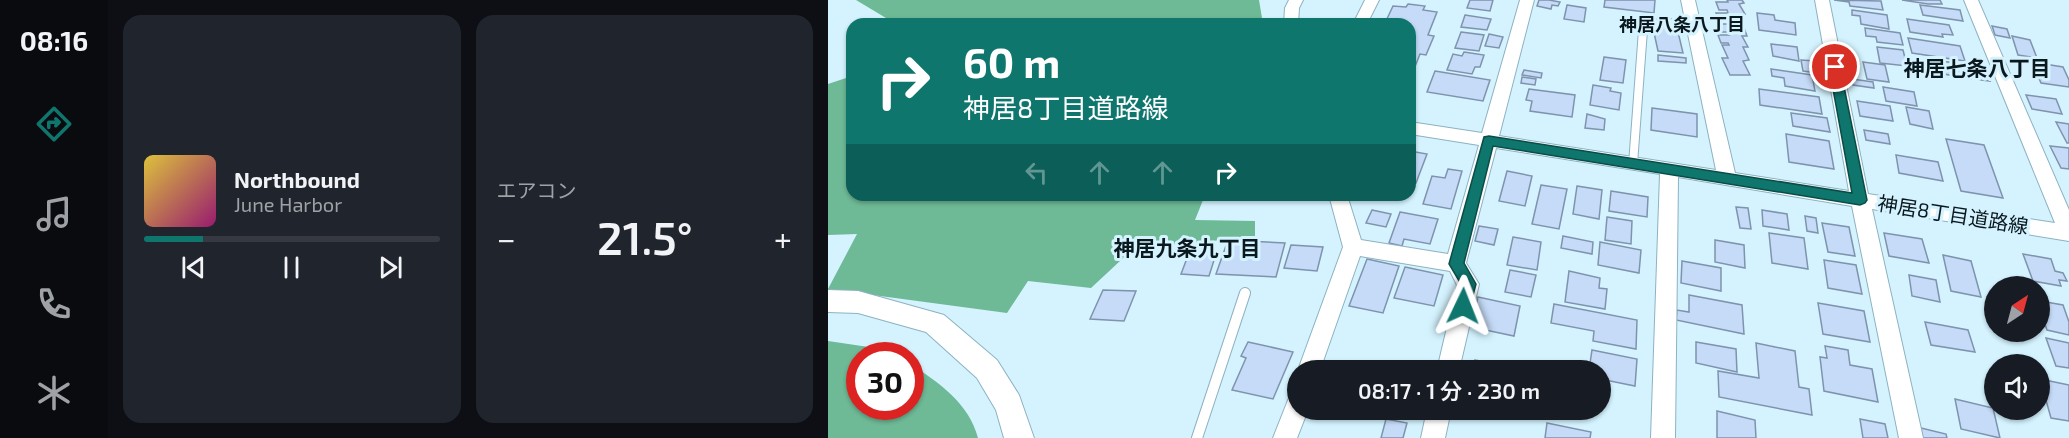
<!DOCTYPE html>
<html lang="ja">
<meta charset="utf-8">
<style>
:root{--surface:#171b24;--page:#20242c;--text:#f1f3f6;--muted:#9ea1a6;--line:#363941;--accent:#0f766e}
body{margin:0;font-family:"Exo 2","Noto Sans JP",sans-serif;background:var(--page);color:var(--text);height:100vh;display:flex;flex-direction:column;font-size:22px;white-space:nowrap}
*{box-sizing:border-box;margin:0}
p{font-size:20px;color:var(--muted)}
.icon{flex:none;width:33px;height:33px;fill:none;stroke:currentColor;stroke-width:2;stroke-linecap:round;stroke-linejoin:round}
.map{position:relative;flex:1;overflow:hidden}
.side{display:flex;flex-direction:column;gap:15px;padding:15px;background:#0d0f14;width:720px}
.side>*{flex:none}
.guide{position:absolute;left:18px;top:18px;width:570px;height:183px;border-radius:18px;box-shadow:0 2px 4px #0004;background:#0f766e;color:#fff;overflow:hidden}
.needle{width:39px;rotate:36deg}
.controls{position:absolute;left:1156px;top:276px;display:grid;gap:12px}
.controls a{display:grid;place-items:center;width:66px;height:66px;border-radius:50%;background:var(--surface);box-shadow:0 2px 4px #0004;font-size:30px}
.speed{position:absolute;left:18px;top:342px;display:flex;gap:12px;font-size:30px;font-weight:700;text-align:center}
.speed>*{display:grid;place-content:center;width:78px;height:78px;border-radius:50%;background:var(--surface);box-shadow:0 2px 4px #0004;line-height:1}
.speed .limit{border:9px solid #d22;background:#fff;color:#111}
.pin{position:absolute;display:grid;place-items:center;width:51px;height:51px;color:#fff;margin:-26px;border:3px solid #fff;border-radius:50%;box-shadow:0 2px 6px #0007}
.me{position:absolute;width:66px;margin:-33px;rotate:2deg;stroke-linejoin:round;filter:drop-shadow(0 0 4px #0008)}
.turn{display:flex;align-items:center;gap:21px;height:126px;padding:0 18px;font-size:27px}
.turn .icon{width:78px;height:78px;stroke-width:2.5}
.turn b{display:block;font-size:42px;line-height:51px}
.lanes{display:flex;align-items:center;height:57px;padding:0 18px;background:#0003;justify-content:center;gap:30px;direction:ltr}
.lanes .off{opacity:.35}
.big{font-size:45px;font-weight:600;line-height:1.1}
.side .tile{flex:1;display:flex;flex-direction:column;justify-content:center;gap:9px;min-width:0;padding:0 21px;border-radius:18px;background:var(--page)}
.song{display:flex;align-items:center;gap:18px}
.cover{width:72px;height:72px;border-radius:9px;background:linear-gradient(135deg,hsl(50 70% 55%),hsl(320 70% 35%))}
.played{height:6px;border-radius:3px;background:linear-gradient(90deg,var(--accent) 20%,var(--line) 20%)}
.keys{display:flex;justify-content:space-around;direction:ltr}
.heat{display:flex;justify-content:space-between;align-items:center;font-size:33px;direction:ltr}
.side .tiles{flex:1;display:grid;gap:15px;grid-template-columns:repeat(2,1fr)}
.trip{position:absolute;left:459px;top:360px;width:324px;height:60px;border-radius:30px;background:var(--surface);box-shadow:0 2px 4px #0004;font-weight:600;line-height:60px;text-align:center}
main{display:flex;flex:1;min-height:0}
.dock{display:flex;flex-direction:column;width:108px;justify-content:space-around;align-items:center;background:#090b0e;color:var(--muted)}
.dock .icon{width:42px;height:42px}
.dock .selected{color:var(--accent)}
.dock b{font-size:27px;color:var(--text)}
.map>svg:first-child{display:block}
.forest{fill:#6eb996}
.building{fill:#c5dbf7;stroke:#7f93ad;stroke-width:1.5}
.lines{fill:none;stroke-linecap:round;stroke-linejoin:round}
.service-far1-casing{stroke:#8db2c1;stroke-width:10}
.service-casing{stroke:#8db2c1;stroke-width:12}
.minor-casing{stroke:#8db2c1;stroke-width:2}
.tertiary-casing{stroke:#8db2c1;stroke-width:2}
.service-far1{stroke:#fff;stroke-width:8}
.service{stroke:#fff;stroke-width:10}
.minor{fill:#fff;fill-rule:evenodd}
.tertiary{fill:#fff;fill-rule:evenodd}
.route{fill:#0f766e;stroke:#0a4d48;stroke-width:1.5}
.labels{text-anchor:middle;stroke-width:6;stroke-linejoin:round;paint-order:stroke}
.far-neighbourhood-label{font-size:18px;font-weight:bold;fill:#0b191f;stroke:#d4f3ff}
.street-label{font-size:20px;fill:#0b191f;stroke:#d4f3ff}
.neighbourhood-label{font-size:21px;font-weight:bold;fill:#0b191f;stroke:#d4f3ff}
</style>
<main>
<nav class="dock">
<b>08:16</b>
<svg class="icon selected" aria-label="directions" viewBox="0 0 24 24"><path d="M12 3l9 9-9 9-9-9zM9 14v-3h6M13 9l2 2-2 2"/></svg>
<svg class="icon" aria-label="music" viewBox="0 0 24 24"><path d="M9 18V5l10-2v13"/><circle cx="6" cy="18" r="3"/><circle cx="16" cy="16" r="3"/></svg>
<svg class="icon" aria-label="phone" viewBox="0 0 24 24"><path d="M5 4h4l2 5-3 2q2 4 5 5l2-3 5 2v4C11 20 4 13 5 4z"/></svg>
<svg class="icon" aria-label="climate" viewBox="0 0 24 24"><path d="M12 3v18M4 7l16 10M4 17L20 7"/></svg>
</nav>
<section class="side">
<div class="tiles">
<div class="tile">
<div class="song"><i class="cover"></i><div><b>Northbound</b><p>June Harbor</p></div></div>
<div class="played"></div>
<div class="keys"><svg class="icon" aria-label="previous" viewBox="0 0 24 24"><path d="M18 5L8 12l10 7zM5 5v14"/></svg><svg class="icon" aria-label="pause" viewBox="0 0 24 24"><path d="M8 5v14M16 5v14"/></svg><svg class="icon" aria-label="next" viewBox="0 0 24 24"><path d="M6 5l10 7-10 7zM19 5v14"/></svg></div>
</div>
<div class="tile"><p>エアコン</p>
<div class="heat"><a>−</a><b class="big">21.5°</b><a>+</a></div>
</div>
</div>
</section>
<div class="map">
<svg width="1241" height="438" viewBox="0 0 1241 438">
<rect width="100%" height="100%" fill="#d4f3ff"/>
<g class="forest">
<path d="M28,0H431L435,24H68Z"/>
<path d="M24,76V195H377L367,220L427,221V237L306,248L263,288L200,281L179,313L0,289L29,234L0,235V84Z"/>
<path d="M0,341L61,350L69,355L32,356V406H82L83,364C111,383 141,403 150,438H0Z"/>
</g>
<g class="building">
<path d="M642,0H665L662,11L639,8Z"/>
<path d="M711,0H721L732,2L730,6L724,5L723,9L709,6Z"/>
<path d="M777,0H827L826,13L776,7Z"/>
<path d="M899,0H914L916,3L911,4L917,14H911L919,36H914L920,47H915L921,60L915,61L922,75H902L894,58H900L894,45H901L900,43H893L890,35H901L899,32H893L890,24H901L899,20H892L888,13H900L899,10H891L888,2H900Z"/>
<path d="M1006,0L1053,1L1055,10L1022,6L1021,2Z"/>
<path d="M1074,0H1112L1114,4H1100Z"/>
<path d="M580,4L597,6L595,10L609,12L600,35L606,36L598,55L592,54L582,79V24H551L553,20L558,21L565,6L578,7Z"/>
<path d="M739,5L758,8L756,22L736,19Z"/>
<path d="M1092,5L1132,10L1135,21L1095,15Z"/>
<path d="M1024,10L1059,15L1061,29L1033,24L1032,16L1024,15Z"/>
<path d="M929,13L946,15L947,20L967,23L968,35L931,30Z"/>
<path d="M637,15L663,19L659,30L633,27Z"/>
<path d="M823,19H847L855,53L830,51Z"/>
<path d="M1079,19L1121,25L1125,35L1114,34L1115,37L1082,32Z"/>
<path d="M1164,26L1179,29L1182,38L1167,35Z"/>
<path d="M1037,28L1072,33L1075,45L1049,42L1048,37L1038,36Z"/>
<path d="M633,32L656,35L651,51L627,48Z"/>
<path d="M661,34L675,37L671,48L657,46Z"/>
<path d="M1184,36L1202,40L1209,58L1190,55Z"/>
<path d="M1080,38L1132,46L1137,61L1084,53Z"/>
<path d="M943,44L969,47L971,61L945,56Z"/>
<path d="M1049,47L1075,50L1079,66L1052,63Z"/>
<path d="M636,52L656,55L652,67H647L644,74L619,70L625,54L634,56Z"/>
<path d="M830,55L858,58V63L830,61Z"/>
<path d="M776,57L798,60L795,83L772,80Z"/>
<path d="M1101,59L1139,65L1143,79L1105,72Z"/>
<path d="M973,60L987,61L990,73L975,71Z"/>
<path d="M1035,62L1057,65L1061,82L1039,79Z"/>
<path d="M1204,62L1235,67L1241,80V87L1213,83Z"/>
<path d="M943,69L984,75L987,91L957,86L956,78L944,76Z"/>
<path d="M696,70L714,73L713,78L694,75Z"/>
<path d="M607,71L662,80L655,101L599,92Z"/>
<path d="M1144,73L1160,76L1162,81L1146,79Z"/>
<path d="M694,77L708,79L707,85L693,83Z"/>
<path d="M1024,79L1045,82L1046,88L1025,85Z"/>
<path d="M765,85L783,88L782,91L793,93L791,110L762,105Z"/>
<path d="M1055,87L1086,92L1089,106L1058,101Z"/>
<path d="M701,89L747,95L744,117L702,111L704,101L698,100Z"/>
<path d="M931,89L991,97L994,114L932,105Z"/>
<path d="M1198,95L1228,99L1234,114L1204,109Z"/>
<path d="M1029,101L1062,106L1065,121L1032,116Z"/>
<path d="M1078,107L1101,111L1105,129L1082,124Z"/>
<path d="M824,108L869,114V137L823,130Z"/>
<path d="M963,113L999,118L1002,132L965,126Z"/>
<path d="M759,114L777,119L776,130L757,128Z"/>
<path d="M1228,122L1241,124V143H1239Z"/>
<path d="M1036,130L1060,134L1062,144L1038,140Z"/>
<path d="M958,134L1001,141L1006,169L961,162Z"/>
<path d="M1118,139L1156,145L1175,198L1133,191Z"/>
<path d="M1222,146L1241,148V169L1233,168Z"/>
<path d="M582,151L599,154L588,183L582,182Z"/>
<path d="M1068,155L1110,162L1115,181L1071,173Z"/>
<path d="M620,169L634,171L623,209L595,204L604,176L617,178Z"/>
<path d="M679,171L704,176L697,206L671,201Z"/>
<path d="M713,185L739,189L731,229L704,224Z"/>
<path d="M749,186L774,190L771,219L745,214Z"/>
<path d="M783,191L820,197L819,217L781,211Z"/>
<path d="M908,207L920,208L923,229L912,228Z"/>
<path d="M544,210L563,214L558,227L538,223Z"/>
<path d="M934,210L959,214L961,230L935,226Z"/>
<path d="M572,212L610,219L602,244L576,239L574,246L561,243Z"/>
<path d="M977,216L988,218L990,233L979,231Z"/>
<path d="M779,217L804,221L803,244L777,240Z"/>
<path d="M994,223L1021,227L1027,256L1000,252Z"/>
<path d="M651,226L670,229L666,245L647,241Z"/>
<path d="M941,233L976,238L980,269L944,263Z"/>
<path d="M1056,233L1094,239L1101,263L1061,256Z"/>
<path d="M735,236L765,242L764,254L733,248Z"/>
<path d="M685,237L713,242L709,270L679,265Z"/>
<path d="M400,240L457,243L448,277L388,274Z"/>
<path d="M887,240L916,245L917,268L887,262Z"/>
<path d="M772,242L813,250L811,273L770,265Z"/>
<path d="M463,245L495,247L489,271L456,268Z"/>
<path d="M361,253L388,254L381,276L353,274Z"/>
<path d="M1195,254L1223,259L1227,271L1235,273L1239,281L1231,280L1233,286L1205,281Z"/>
<path d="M1115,255L1143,261L1153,297L1123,291Z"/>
<path d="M539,259L571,266L555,313L521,306Z"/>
<path d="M996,260L1028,265L1034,294L1000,288Z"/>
<path d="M854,261L893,268V291L853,283Z"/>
<path d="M577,267L615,275L606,306L566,298Z"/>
<path d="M682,270L708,275L703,297L677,292Z"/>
<path d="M741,271L772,278L771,288L779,289L777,309L737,302Z"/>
<path d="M1081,275L1108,280L1112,302L1084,296Z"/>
<path d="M275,290L308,291L296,321L262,319Z"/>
<path d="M861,295L914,305L916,334L848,320L849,310L861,312Z"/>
<path d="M650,297L692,306L686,336L643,327Z"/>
<path d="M1212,301L1235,305L1241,322V335L1219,330L1212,310Z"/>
<path d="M990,303L1036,311L1042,342L995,334Z"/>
<path d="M726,304L809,320L808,349L765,341L766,331L723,323Z"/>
<path d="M1097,322L1140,330L1147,352L1103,345Z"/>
<path d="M1218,338L1241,343V368L1228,366Z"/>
<path d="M420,342L465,352L445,399L404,390L418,358L413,356Z"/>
<path d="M868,342L908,349L909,372L868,363Z"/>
<path d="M928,343L967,351L971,387L981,389L984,415L891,397L890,371L931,378Z"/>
<path d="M997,346L1020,350L1022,365L1044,369L1050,402L996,391L992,357L999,358Z"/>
<path d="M764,350L809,359L807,386L772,379V370H761Z"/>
<path d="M647,360L697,370H645Z"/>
<path d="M1212,379L1241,385V421L1223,418Z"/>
<path d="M1127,399L1165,408L1172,438L1133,429Z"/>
<path d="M551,410H585L583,416Z"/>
<path d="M889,411L927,420L928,438H889Z"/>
<path d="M558,419L579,423L575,438H553Z"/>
<path d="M1032,419L1057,424L1060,438H1035Z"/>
<path d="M719,423L763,432L762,438H717Z"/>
<path d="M1093,428L1118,434L1119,438H1094Z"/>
</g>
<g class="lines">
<g class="service-far1-casing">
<path id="service-far1" d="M805,164L815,30"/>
</g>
<g class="service-casing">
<path id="service" d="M369,438L417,293"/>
</g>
<g class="minor-casing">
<g id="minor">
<path d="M461,0H475L471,8L470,24H456L457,8Z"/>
<path d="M537,0H551L539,24H525Z"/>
<path d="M692,0H706L671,136L888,170L853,0H867L907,173L1021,191L987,0H1001L1040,194L1227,223L1136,0H1150L1241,210V241L1044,209L1095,438H1071L1024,206L850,177L847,438H823L832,174L668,148L638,263L651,284L631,370H609L629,285L622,271L532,256L492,370H470L515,247L501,195H519L533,240L620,254L651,145L582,134V122L654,133Z"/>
<path d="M470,392V410H480L469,438H445L462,395Z"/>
<path d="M599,410H623L617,438H593Z"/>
</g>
</g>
<g class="tertiary-casing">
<path id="tertiary" d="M0,290L30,291L116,315L169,360L191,395L206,438H176L168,410L149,378L98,332L30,313L0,312Z"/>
</g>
<use href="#service-far1" class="service-far1"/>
<use href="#service" class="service"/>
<use href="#minor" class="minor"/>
<use href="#tertiary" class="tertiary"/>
</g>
<path class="route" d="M1007,63L1012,67L1039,200L1037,203L1032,205L665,146L636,263L648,284L641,310L635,312L630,310L628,306L633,284L621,264L656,137L661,136L1024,193L1001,67Z"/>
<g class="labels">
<g class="far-neighbourhood-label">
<text x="854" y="31">神居八条八丁目</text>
</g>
<g class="street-label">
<text transform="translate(1125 215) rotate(9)" y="7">神居8丁目道路線</text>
</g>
<g class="neighbourhood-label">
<text x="1149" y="76">神居七条八丁目</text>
<text x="359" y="256">神居九条九丁目</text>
</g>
</g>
</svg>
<div class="controls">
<a><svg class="needle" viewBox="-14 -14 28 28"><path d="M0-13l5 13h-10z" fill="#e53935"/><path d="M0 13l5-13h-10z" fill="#9ea1a6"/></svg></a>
<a><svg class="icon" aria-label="sound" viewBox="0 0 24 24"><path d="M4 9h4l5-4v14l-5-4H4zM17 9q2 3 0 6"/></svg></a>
</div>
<div class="speed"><div class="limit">30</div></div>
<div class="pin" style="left:1007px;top:67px;background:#d93025"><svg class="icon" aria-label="arrive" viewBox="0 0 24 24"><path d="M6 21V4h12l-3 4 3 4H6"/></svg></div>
<svg class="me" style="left:635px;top:306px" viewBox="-20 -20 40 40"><path d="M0-17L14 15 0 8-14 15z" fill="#0f766e" stroke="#fff" stroke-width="4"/></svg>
<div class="trip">08:17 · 1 分 · 230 m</div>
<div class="guide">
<div class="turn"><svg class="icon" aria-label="right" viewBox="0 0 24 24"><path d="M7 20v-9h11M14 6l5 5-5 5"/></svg><div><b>60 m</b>神居8丁目道路線</div></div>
<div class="lanes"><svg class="icon off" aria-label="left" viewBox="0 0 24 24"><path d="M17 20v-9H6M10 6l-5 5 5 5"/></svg><svg class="icon off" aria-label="ahead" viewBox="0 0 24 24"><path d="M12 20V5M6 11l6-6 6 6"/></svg><svg class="icon off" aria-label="ahead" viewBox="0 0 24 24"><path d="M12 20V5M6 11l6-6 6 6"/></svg><svg class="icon" aria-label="right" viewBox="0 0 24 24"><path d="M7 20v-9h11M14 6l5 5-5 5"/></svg></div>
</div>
</div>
</main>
